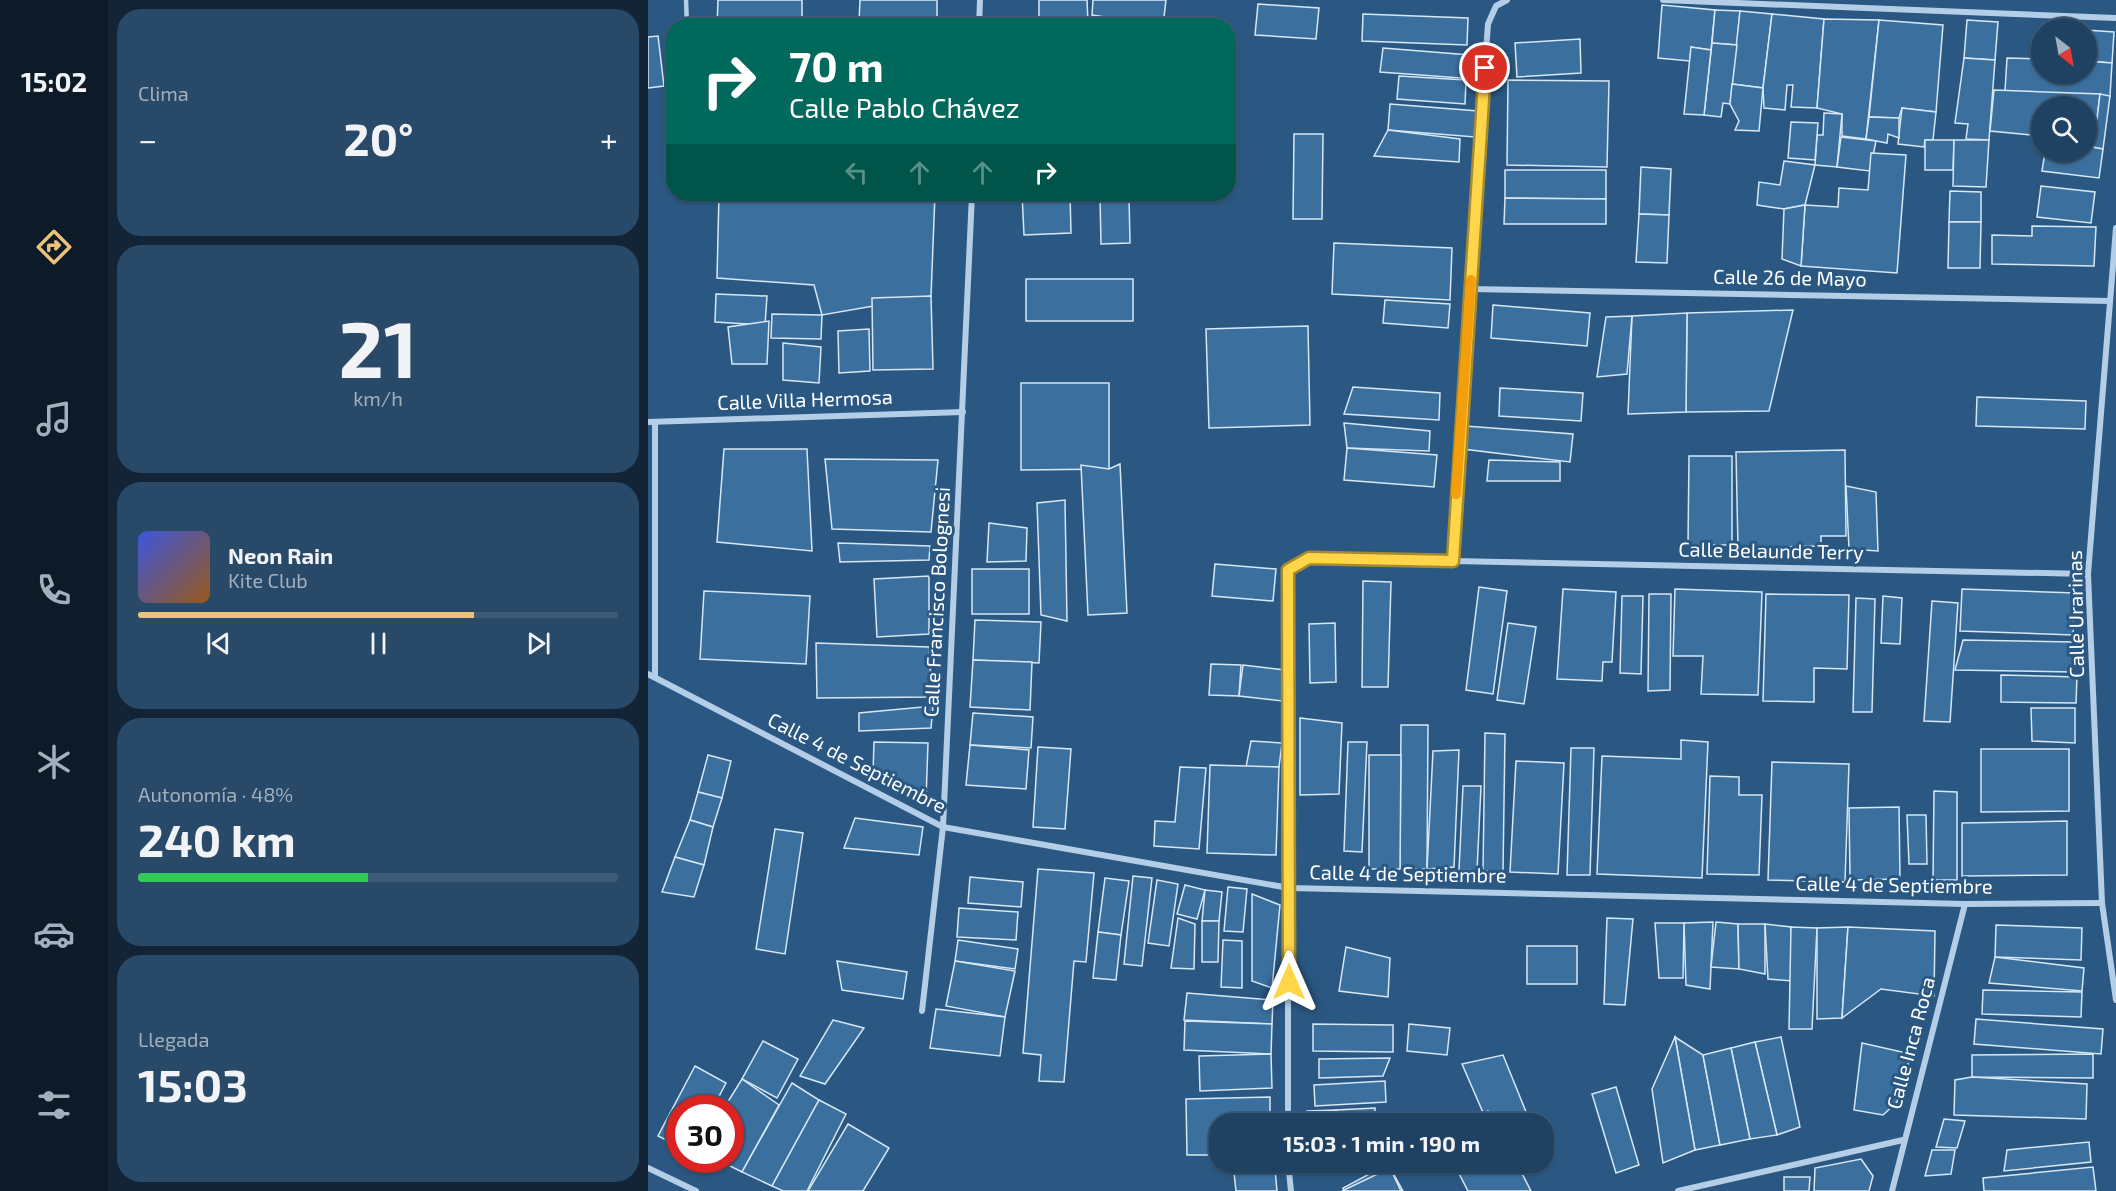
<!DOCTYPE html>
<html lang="es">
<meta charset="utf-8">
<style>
:root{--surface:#204262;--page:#284968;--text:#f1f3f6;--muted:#a2b0be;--line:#3d5b77;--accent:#ecc17a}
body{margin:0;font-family:"Exo 2",sans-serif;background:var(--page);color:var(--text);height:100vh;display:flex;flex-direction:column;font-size:22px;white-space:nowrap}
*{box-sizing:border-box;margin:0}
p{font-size:20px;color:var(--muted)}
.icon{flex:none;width:33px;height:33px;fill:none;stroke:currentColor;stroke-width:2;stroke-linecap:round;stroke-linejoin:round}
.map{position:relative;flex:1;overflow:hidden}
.side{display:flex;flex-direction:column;gap:9px;padding:9px;background:#122436;width:540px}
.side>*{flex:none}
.top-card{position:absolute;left:18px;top:18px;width:570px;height:183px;border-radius:24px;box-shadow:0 2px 4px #0004,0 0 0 2px var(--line);background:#00695c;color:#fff;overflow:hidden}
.needle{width:39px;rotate:149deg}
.buttons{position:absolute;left:1383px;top:18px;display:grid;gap:12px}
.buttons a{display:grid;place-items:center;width:66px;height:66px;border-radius:50%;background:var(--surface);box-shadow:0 2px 4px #0004,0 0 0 2px var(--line);font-size:30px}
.speed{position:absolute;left:18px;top:1095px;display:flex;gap:12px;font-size:30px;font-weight:700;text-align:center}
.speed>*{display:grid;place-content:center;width:78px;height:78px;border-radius:50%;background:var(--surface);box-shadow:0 2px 4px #0004,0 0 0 2px var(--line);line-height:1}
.speed .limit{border:9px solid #d22;background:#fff;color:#111}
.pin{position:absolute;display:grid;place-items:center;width:51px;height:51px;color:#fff;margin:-26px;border:3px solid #fff;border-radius:50%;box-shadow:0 2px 6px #0007}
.me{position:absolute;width:66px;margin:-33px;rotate:0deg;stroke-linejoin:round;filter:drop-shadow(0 0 4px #0008)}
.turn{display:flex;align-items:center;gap:21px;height:126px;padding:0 24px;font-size:27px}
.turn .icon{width:78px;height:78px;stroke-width:2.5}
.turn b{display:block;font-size:42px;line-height:51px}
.lanes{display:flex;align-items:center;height:57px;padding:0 24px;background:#0003;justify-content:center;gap:30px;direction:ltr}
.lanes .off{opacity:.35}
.big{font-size:45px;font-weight:700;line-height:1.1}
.side .widget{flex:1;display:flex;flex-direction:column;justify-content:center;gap:9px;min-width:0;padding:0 21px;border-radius:24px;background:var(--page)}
.side .dial{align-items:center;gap:0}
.dial b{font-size:78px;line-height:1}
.song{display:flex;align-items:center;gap:18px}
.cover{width:72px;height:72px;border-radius:9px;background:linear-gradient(135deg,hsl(230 70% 55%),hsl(30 70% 35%))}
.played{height:6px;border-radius:3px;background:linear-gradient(90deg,var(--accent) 70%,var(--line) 70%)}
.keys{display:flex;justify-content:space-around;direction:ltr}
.heat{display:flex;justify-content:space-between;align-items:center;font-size:33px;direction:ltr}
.charge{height:9px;border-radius:4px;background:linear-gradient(90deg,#34c759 48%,var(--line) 0)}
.trip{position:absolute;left:561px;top:1113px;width:345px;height:60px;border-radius:24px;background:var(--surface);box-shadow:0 2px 4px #0004,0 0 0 2px var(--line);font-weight:700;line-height:60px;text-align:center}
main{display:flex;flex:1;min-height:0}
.dock{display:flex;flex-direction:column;width:108px;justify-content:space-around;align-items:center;background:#0d1a27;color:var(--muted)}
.dock .icon{width:42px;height:42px}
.dock .active{color:var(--accent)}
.dock b{font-size:27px;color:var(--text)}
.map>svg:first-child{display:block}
.building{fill:#3b709e;stroke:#d6e7f5;stroke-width:1.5}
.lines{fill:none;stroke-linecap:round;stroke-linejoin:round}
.lane{stroke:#b3cee6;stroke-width:4.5}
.street{stroke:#b3cee6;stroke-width:6}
.route-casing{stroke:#a68a30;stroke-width:15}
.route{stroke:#ffd54a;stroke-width:10}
.slow{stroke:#f59e0b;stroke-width:10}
.labels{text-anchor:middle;stroke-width:6;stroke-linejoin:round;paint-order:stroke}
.street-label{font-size:20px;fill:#fff;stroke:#2a5882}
</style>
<main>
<nav class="dock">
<b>15:02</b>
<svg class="icon active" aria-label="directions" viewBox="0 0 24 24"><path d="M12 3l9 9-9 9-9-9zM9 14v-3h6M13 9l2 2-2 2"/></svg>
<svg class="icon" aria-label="music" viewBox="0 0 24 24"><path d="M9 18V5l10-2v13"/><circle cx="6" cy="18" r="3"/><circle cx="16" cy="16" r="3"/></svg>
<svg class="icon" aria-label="phone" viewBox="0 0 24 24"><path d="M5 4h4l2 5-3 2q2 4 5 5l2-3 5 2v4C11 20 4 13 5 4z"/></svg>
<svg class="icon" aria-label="climate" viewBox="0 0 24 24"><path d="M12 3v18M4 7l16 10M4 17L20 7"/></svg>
<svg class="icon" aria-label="car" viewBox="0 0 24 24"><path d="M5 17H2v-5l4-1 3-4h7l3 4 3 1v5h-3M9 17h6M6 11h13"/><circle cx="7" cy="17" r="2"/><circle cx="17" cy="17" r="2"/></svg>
<svg class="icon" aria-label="filters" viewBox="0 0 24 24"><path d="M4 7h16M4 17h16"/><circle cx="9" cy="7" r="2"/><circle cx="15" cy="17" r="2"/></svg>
</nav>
<section class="side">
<div class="widget"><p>Clima</p>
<div class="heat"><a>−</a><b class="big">20°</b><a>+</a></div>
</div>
<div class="widget dial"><b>21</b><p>km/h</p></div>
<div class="widget">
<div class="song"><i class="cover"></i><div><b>Neon Rain</b><p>Kite Club</p></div></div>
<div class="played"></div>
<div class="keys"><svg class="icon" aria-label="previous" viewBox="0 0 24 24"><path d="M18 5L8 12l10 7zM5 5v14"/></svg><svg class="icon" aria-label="pause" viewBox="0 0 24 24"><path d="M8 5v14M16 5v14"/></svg><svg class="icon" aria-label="next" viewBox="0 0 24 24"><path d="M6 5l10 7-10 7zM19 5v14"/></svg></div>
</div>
<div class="widget"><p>Autonomía · 48%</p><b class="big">240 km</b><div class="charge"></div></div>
<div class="widget"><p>Llegada</p><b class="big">15:03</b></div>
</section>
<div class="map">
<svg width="1468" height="1191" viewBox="0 0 1468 1191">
<rect width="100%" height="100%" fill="#2a5882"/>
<g class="building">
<path d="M70,0H154V26H69Z"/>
<path d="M212,0H289V20L211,22Z"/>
<path d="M391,0H439L440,23H391Z"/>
<path d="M445,0H518L515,26L444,15Z"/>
<path d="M610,4L671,8L668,39L607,35Z"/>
<path d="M1014,5L1067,10L1063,50L1043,47L1042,61L1010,58Z"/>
<path d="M1067,10L1092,11L1089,45L1064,43Z"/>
<path d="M1092,11L1124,14L1115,88L1084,84Z"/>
<path d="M715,14L820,18L819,45L714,41Z"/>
<path d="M1124,14L1176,19L1169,108L1143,107L1145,85H1139L1137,110L1116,108L1115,88Z"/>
<path d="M1176,19L1231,20L1218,139L1194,136V114L1169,108Z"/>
<path d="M1231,20L1295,25L1288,112L1254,108L1251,118L1221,117Z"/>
<path d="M1319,20L1350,22L1347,60L1316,58Z"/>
<path d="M1438,30L1466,32L1464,63L1438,61Z"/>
<path d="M10,36L16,86L0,88V37Z"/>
<path d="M932,39L933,73L869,77L867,43Z"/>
<path d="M1064,43L1089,45L1082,104L1075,103L1073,117L1056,115Z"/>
<path d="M1043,47L1063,50L1056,115L1036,114Z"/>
<path d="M735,48L822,55L826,79L732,72Z"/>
<path d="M1316,58L1347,60L1341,140L1318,139L1320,124L1307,123Z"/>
<path d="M1359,58L1394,59V74H1438V61L1464,63L1462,96L1357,91Z"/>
<path d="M751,76L818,80L817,104L749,99Z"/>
<path d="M860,80L961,81L959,167L859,165Z"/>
<path d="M1084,84L1115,88L1111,131L1087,130L1091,121L1082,104Z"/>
<path d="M1346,90L1452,94L1449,119L1438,118V106H1394V136L1342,131Z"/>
<path d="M1452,94L1462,96L1455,149L1438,146V118L1449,119Z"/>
<path d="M742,104L830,111L827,137L740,130Z"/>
<path d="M1254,108L1288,112L1285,140H1277L1276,147L1250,144Z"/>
<path d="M1176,113L1194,114L1189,167L1167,165L1169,135H1175Z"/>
<path d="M1221,117L1251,118V138L1240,134L1239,143L1218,139Z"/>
<path d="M1143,122L1170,123L1167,160L1140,158Z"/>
<path d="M740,130L812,139L811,162L726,156Z"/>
<path d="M646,134H675L674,219H645Z"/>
<path d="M1193,137L1228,141L1222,171L1189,167Z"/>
<path d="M1277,140H1306L1305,170H1277Z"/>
<path d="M1306,140H1341L1338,187L1305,186Z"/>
<path d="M1438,146L1455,149L1451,178L1394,171L1397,152H1438Z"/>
<path d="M1223,153L1258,155L1249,273L1153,266L1157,205L1190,207L1191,188L1220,190Z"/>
<path d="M1136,161L1167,165L1157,205L1136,209L1109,205L1111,182L1132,185Z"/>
<path d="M993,167L1023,169L1021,215L991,214Z"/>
<path d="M857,170H958V199L857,198Z"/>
<path d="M1393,186L1447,192L1443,223L1389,217Z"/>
<path d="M1302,191L1333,192V222H1301Z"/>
<path d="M71,194H287L283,296L174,315L166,285L69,278Z"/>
<path d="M374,194H422L423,233L376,235Z"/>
<path d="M481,197L482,243L453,244L452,198Z"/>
<path d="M857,198L958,199V224H856Z"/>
<path d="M1157,205L1153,266L1134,259L1136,209Z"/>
<path d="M991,214L1021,215L1019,263L988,262Z"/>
<path d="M1301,222H1333L1332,268H1300Z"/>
<path d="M1384,226L1448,227L1446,266L1344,264V235L1384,236Z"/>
<path d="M686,243L804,248L802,300L684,294Z"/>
<rect x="378" y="279" width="107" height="42"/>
<path d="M68,294L119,296L117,325L67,322Z"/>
<path d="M283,296L285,369L225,370L224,298Z"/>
<path d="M737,300L802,304L800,328L735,323Z"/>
<path d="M845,305L942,313L939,346L843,338Z"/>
<path d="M1145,310L1121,411L1038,412L1039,313Z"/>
<path d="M1039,313L1038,412L980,414L984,316Z"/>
<path d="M124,314L174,315L173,339L123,338Z"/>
<path d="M984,316L979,374L949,377L958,317Z"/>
<path d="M121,321L119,364H84L80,327Z"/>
<path d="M660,326L662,425L561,428L558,329Z"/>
<path d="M221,329L222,371L191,373L190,331Z"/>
<path d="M135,343L173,347L171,383L135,380Z"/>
<path d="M373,383H461V469L373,470Z"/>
<path d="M705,387L792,393L791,420L696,414Z"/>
<path d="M852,388L935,393L933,421L851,416Z"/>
<path d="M1329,397L1438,401L1437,429L1328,426Z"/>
<path d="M696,423L782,431L781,451L699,448Z"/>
<path d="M817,426L925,434L922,462L815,449Z"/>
<path d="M699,448L789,455L786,487L696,480Z"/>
<path d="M76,449H159L164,551L69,542Z"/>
<path d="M1197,450L1198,536H1173V546L1090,548L1088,452Z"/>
<path d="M1041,456H1084V545H1040Z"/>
<path d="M177,459L290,460L283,532L184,529Z"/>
<path d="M841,460L912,462V481H839Z"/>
<path d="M472,464L479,613L440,615L433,465L461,469Z"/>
<path d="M1198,486L1228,492L1230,551L1201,549Z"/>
<path d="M417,500L419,621L393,615L389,503Z"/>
<path d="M341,523L379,528L378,561L339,562Z"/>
<path d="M190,543L282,546L281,560L192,562Z"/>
<path d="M567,564L628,569L625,601L564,596Z"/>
<rect x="324" y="569" width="57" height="45"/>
<path d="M281,576V634L229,637L226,579Z"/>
<path d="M715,581L743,582L740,687H714Z"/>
<path d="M831,587L859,591L845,694L818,690Z"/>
<path d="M915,589L968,592L964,662H955L954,681L909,679Z"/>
<path d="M1027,589L1114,592L1110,695L1053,694L1055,656H1025Z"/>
<path d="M1314,589L1427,593L1425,635L1312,631Z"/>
<path d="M56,591L162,596L158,664L52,659Z"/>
<path d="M1001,594H1023L1022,690L1000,691Z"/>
<path d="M1118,594L1201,595L1199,669L1166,668V702L1115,701Z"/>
<path d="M974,596H995L993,674L972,673Z"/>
<path d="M1235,596L1254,598L1252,644L1233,643Z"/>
<path d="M1208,598L1227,599L1224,712H1205Z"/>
<path d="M1284,601L1310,603L1302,722L1276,721Z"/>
<path d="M327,620L393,622L391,663L325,660Z"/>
<path d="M687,623L688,682L662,683L661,624Z"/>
<path d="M860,623L888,627L876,704L849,700Z"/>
<path d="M1315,640L1426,642L1425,672L1307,670Z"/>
<path d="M168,643L281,647L284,697L169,698Z"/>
<path d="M325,660L384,662L382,710L322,707Z"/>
<path d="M563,664L593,665L591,696L561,695Z"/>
<path d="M595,665L637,670L634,701L591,696Z"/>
<path d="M1353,675L1429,677L1428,703L1353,702Z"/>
<path d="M285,706L283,728L211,731V713Z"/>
<path d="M1383,708H1427V743L1384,741Z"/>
<path d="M325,713L385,717L383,748L322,745Z"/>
<path d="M652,718L694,723L691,794L652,795Z"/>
<path d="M753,725H780L779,869H752Z"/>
<path d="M837,733L857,734L855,871H835Z"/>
<path d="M1033,740L1060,742L1054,878L949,874L954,756L1033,759Z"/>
<path d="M603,741L634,743L631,767H598Z"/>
<path d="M226,742L280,743L278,800L225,773Z"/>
<path d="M700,742H719L714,852L696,851Z"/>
<path d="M322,745L381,750L378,789L318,785Z"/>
<path d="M390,747L423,749L417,829L385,827Z"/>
<path d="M923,748H946L942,875H919Z"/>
<path d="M1333,749H1421V811L1333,812Z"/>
<path d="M811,750L806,867L779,869L785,751Z"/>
<path d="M60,755L83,761L74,798L50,792Z"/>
<path d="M721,755H753L752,869H721Z"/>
<path d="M868,761L916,763L910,874L862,872Z"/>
<path d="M1124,762L1201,764L1197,882L1120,880Z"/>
<path d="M562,765L631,767L628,855L559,853Z"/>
<path d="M532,767L558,768L551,849L506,846L507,821L527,822Z"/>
<path d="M1062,776L1091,777V795H1114L1111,875L1059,874Z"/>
<path d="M815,786H833L829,871L811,870Z"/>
<path d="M1286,791L1309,792V880H1285Z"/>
<path d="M50,792L74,798L65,827L42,820Z"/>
<path d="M1251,807L1252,879L1202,880L1201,808Z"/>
<path d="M1259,815H1278L1279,864H1261Z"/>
<path d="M207,818L275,827L271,855L196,848Z"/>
<path d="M42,820L65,827L56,865L27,857Z"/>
<path d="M1419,821V875L1314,876V823Z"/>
<path d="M127,829L155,833L137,954L108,949Z"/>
<path d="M27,857L56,865L46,897L14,892Z"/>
<path d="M390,869L446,873L438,962L426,961L416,1082L391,1081L393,1055L375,1053Z"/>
<path d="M485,876L504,878L494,966L476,964Z"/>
<path d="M322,877L375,882L373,907L320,903Z"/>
<path d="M457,878L481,881L473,935L450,932Z"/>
<path d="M509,880L530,884L521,946L500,943Z"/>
<path d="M537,885L557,890L549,919L529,914Z"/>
<path d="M580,887L599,889L595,932L576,931Z"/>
<path d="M557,890L574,892L571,921H554Z"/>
<path d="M604,894L632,905L624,988L604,981Z"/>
<path d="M311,908L370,912L368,940L309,937Z"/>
<path d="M530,918L547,924L546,969L523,968Z"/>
<path d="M959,918L985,919L977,1005L956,1004Z"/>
<path d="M554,921H571L570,962H554Z"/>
<path d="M1065,922L1062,989L1038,985L1036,923Z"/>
<path d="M1068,922L1090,924L1091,969L1063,967Z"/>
<path d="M1007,923H1036L1035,978H1011Z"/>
<path d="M1090,924H1117V974L1091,969Z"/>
<path d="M1117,924L1143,927L1144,981L1120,979Z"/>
<path d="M1348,925L1434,928L1433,960L1347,957Z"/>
<path d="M1143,927L1169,928L1164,1029H1141Z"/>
<path d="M1200,927L1194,1018L1169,1019V928Z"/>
<path d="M1200,927L1287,931L1286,996L1233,989L1194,1018Z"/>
<path d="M450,932L473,935L468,980L445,978Z"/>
<path d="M310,940L370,949L367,969L307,961Z"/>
<path d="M575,940L594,941V988L573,987Z"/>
<rect x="879" y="946" width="50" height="38"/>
<path d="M698,947L742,958L740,997L691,991Z"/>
<path d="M1347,957L1436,968L1434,991L1341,983Z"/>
<path d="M189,961L259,972L255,999L194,990Z"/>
<path d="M307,961L367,971L357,1017L298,1006Z"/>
<path d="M1335,990L1434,992L1433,1017L1334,1014Z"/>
<path d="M539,993L625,1000L624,1024L536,1020Z"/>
<path d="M288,1009L357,1017L352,1056L282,1048Z"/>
<path d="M1328,1019L1455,1029L1453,1054L1326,1044Z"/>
<path d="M185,1020L216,1028L177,1084L152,1076Z"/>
<path d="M537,1021L624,1024L623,1054L536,1050Z"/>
<path d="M665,1024L745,1025V1052L665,1051Z"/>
<path d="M761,1024L802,1028L799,1055L759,1051Z"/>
<path d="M1027,1037L1055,1055L1072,1145L1047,1150Z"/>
<path d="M1027,1037L1047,1150L1015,1163L1004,1089Z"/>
<path d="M1133,1037L1152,1127L1129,1135L1107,1042Z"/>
<path d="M115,1041L150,1059L129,1098L94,1079Z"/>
<path d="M1107,1042L1129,1135L1102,1139L1083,1048Z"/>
<path d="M1214,1043L1263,1054L1249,1102L1235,1115L1206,1110Z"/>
<path d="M1083,1048L1102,1139L1072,1145L1055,1055Z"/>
<path d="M623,1054L624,1088L552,1091L551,1056Z"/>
<path d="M1445,1054V1078L1324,1077V1055Z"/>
<path d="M855,1055L883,1124H840L814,1064Z"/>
<path d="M742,1058L735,1076L671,1078V1059Z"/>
<path d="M47,1066L78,1083L65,1108H32V1147L10,1136Z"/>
<path d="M1324,1077L1439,1084L1438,1119L1306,1115L1307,1080Z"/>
<path d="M94,1079L131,1105L94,1172L70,1160H82V1108H76Z"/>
<path d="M737,1081L738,1102L667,1106L666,1085Z"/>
<path d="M144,1083L171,1100L124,1186L94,1172Z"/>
<path d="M968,1087L991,1165L968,1173L944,1094Z"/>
<path d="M622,1097V1124H572V1155H539L538,1099Z"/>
<path d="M171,1100L198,1114L159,1191H135L124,1186Z"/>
<path d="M727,1108V1124H682L688,1123V1110Z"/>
<path d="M688,1110V1123L659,1124V1111Z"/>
<path d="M840,1111L847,1124H817Z"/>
<path d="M1296,1119L1317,1121L1309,1148L1288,1147Z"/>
<path d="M200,1124L241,1148L215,1191H160Z"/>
<path d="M1441,1142L1443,1162L1356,1171L1359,1150Z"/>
<path d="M1284,1150H1307L1303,1174L1277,1176Z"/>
<path d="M1213,1159L1225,1176L1221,1191H1166L1167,1168Z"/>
<path d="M805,1162H868L883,1191H820Z"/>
<path d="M740,1164L755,1191H696L695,1188Z"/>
<path d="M1445,1167L1448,1191H1336L1335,1178Z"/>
<path d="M742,1168L753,1191H694Z"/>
<path d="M627,1169L629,1191H588L586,1173Z"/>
<path d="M1136,1177H1162L1161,1191H1136Z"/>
</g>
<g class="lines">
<path class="lane" d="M38,0L39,26"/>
<g class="street">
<path d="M1015,0L1468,18"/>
<path d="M331,26L332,0"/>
<path d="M1468,228L1440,574L1454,903L1468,1000"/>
<path d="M822,289L1462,301"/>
<path d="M0,422L315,412"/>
<path d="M805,561L1440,574"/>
<path d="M0,674L295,827L641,888L1317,904L1454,903"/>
<path d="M7,676V422"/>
<path d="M274,1011L295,827L324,194"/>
<path d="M640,1124V570L661,558L805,561L809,455L840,24L848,6L859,0"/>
<path d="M640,1162L643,1191"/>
<path d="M0,1168L48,1191"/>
<path d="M1030,1191L1255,1140"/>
<path d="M1244,1191L1317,904"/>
</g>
</g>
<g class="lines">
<g class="route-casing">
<path id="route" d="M641,982L640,570L661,558L805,561L837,68"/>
</g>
<use href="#route" class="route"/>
<path class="slow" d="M808,494L823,280"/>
</g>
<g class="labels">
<g class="street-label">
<text transform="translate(1142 278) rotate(1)" y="7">Calle 26 de Mayo</text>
<text transform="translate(157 400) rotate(-2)" y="7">Calle Villa Hermosa</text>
<text transform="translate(1123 551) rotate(1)" y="7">Calle Belaunde Terry</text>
<text transform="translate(289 602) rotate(-87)" y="7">Calle Francisco Bolognesi</text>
<text transform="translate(1428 614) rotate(-91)" y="7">Calle Urarinas</text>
<text transform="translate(209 763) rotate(27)" y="7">Calle 4 de Septiembre</text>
<text transform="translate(760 874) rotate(1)" y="7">Calle 4 de Septiembre</text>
<text transform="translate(1246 885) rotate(1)" y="7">Calle 4 de Septiembre</text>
<text transform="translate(1263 1043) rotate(-75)" y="7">Calle Inca Roca</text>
</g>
</g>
</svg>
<div class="buttons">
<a><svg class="needle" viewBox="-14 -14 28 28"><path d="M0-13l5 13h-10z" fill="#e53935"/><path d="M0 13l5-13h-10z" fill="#a2b0be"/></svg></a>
<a><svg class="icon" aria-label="search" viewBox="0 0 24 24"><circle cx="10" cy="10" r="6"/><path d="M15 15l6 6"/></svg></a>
</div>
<div class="speed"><div class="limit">30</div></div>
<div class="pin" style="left:837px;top:68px;background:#d93025"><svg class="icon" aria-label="arrive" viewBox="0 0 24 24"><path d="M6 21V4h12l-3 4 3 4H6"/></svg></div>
<svg class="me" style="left:641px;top:982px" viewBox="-20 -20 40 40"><path d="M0-17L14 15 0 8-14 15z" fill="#ffd54a" stroke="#fff" stroke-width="4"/></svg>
<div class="trip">15:03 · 1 min · 190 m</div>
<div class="top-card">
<div class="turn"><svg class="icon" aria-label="right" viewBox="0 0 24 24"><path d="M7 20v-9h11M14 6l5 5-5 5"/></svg><div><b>70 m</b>Calle Pablo Chávez</div></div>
<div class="lanes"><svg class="icon off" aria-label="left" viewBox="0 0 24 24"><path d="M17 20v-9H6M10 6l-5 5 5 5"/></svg><svg class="icon off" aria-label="ahead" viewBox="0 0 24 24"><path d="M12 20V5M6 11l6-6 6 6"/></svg><svg class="icon off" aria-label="ahead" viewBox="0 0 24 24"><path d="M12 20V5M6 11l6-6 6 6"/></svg><svg class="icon" aria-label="right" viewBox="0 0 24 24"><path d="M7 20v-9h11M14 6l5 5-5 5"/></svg></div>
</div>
</div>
</main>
